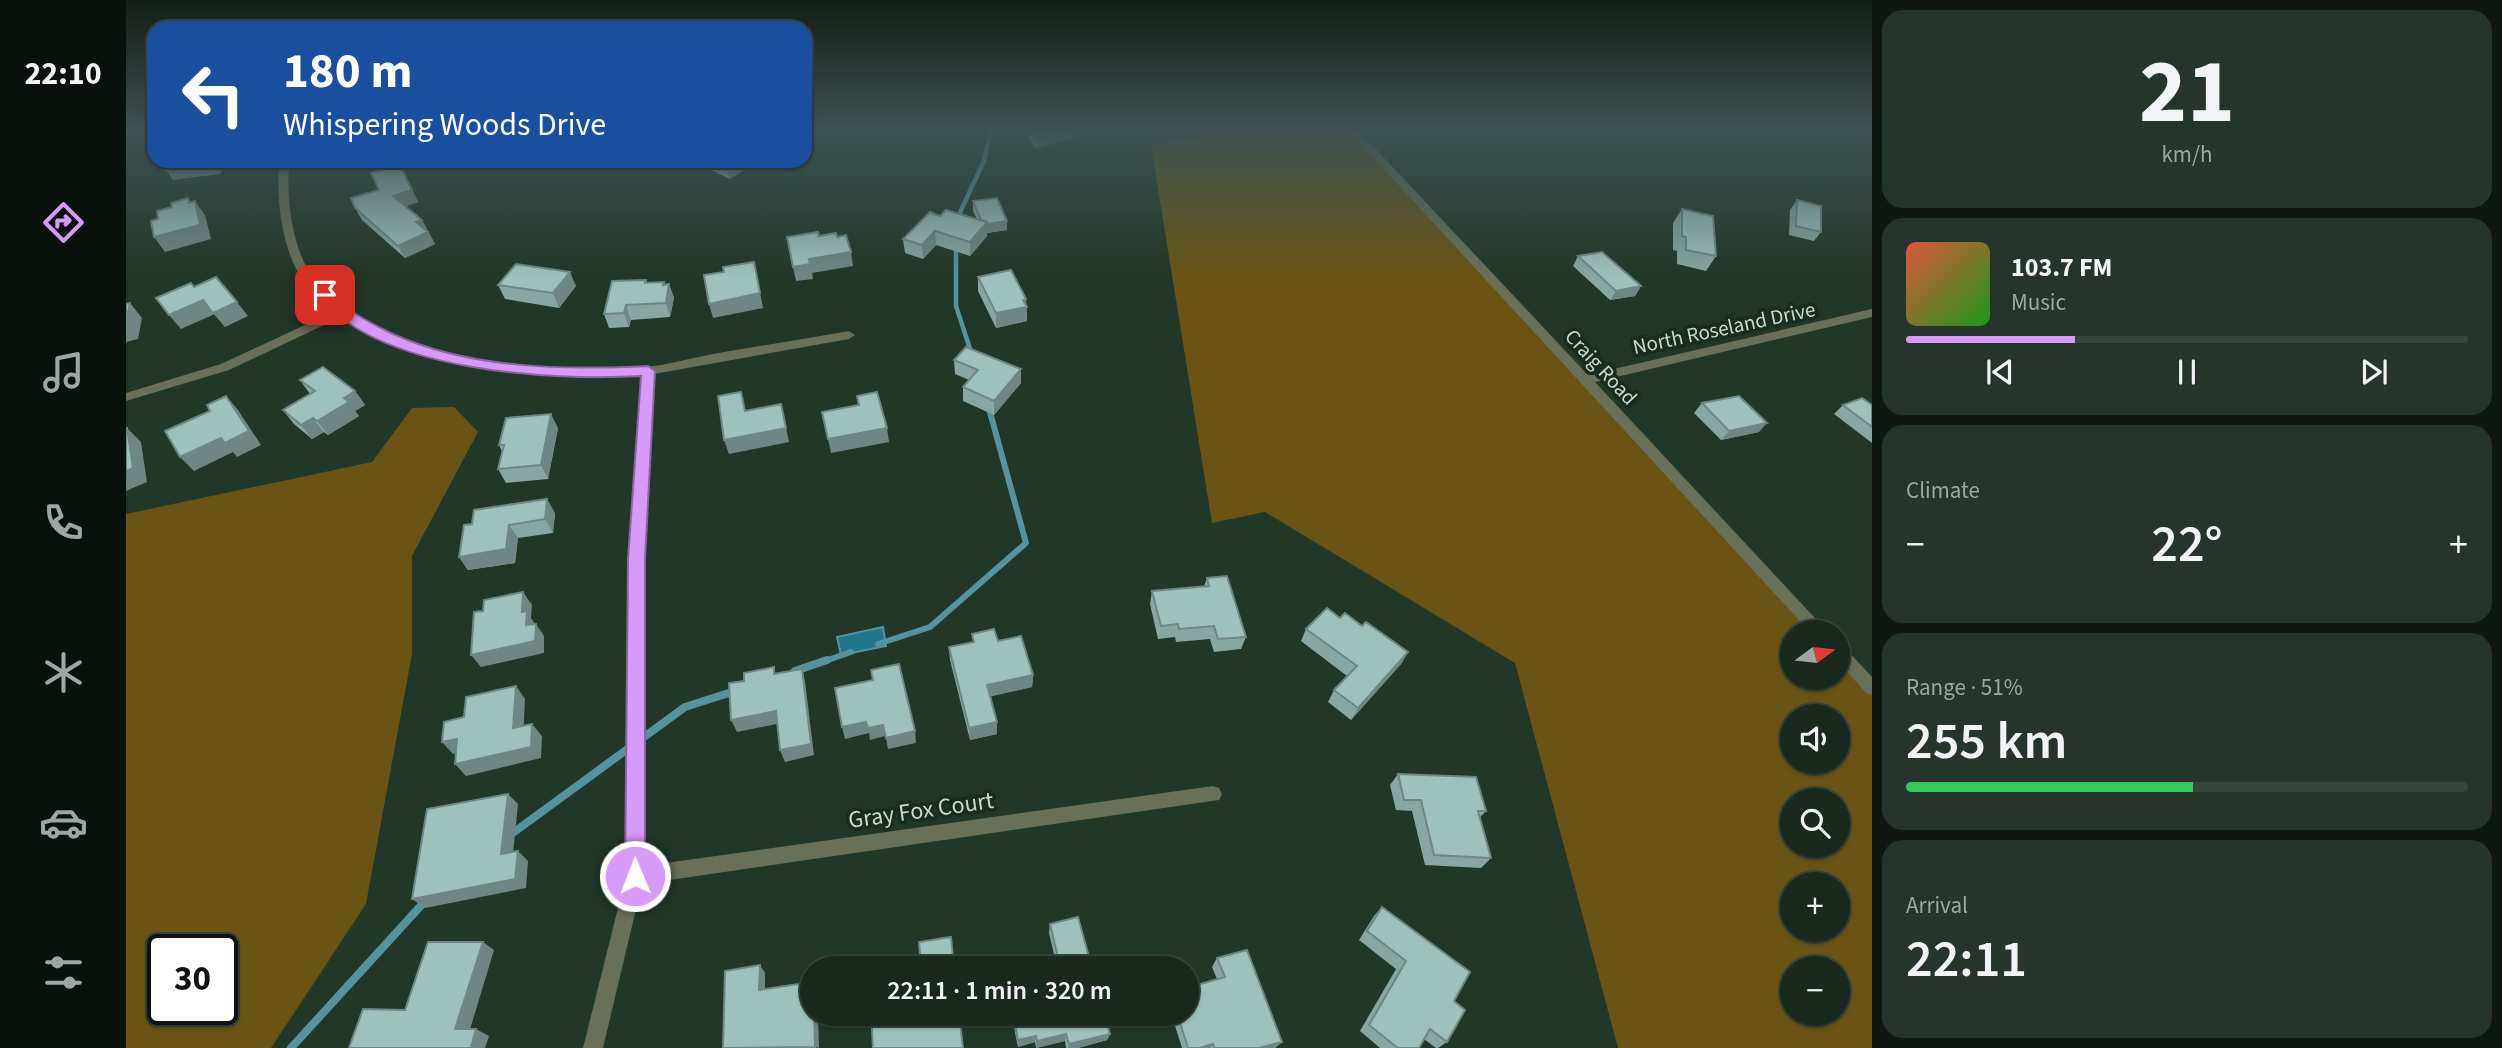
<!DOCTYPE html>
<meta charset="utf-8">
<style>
:root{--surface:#19291e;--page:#26352b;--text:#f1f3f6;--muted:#9fa6a4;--line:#37453c;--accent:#d89af8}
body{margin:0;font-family:"Source Sans 3",sans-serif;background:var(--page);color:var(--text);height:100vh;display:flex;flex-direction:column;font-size:26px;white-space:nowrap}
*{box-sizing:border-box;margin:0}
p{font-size:23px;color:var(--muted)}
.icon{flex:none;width:38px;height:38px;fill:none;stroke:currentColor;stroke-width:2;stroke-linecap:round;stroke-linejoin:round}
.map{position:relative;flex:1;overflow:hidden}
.panel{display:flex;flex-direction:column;gap:10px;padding:10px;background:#0e1710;width:630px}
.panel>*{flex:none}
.banner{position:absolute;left:21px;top:21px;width:665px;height:147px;border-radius:21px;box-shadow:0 2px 5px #0004,0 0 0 2px var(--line);background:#1a4fa0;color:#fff;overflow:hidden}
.needle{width:46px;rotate:75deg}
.buttons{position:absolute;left:1654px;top:620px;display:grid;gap:14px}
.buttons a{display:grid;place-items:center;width:70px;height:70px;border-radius:50%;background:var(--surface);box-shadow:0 2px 5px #0004,0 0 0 2px var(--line);font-size:35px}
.speed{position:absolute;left:21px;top:934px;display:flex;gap:14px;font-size:35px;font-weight:700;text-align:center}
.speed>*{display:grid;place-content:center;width:91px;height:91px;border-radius:50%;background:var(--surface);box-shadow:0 2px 5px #0004,0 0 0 2px var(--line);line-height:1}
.speed .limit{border:4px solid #111;border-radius:10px;background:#fff;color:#111}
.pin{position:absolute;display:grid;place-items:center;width:60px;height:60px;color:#fff;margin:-30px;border-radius:14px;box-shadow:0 4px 10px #0006}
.me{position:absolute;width:77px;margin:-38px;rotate:359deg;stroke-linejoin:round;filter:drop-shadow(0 0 5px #0008)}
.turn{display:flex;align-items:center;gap:24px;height:147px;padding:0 21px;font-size:32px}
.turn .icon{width:91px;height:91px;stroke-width:2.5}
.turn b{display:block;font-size:49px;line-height:60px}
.big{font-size:52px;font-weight:600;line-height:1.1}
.panel .tile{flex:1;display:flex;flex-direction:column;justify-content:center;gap:10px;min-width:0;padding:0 24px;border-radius:21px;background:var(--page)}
.panel .dial{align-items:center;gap:0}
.dial b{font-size:91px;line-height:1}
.song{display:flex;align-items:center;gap:21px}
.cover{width:84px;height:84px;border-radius:10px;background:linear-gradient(135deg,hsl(10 70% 55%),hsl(120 70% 35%))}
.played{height:7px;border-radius:4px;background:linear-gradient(90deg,var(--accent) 30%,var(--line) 30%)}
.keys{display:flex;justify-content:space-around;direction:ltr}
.heat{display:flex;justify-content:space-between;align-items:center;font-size:38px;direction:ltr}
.charge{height:10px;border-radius:5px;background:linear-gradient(90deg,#34c759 51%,var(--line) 0)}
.trip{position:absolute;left:674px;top:956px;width:399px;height:70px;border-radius:35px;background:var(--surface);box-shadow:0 2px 5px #0004,0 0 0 2px var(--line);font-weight:600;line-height:70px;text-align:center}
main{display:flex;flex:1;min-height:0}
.tabs{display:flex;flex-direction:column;width:126px;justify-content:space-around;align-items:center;background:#0a100c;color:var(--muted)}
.tabs .icon{width:49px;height:49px}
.tabs .on{color:var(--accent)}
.tabs b{font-size:32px;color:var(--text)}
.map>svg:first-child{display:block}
.forest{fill:#695415;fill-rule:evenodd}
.water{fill:#22768a;stroke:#55939f;stroke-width:2}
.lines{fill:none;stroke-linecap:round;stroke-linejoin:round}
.stream-far2{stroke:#55939f;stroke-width:4.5}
.stream-far1{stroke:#55939f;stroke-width:6}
.stream{stroke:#55939f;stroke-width:8}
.street{fill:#687058;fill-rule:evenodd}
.wall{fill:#88a6a2}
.shaded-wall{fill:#6f8784}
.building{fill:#9ec1bc;stroke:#6f8784;stroke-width:2}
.route{fill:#d89af8;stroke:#8c64a1;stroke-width:2}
.labels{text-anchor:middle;stroke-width:7;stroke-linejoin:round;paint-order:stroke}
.street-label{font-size:21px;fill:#cbd8cf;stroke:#172d1e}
.near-street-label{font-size:24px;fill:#cbd8cf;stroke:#172d1e}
</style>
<main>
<nav class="tabs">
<b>22:10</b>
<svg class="icon on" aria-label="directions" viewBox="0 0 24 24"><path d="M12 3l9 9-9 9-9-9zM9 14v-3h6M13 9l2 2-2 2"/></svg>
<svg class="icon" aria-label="music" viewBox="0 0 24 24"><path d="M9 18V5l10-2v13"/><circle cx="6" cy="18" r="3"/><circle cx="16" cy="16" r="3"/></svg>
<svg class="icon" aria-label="phone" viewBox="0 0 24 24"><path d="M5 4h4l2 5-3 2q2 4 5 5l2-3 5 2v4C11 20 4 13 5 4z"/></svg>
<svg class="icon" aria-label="climate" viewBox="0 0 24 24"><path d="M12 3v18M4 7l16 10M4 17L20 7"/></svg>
<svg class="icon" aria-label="car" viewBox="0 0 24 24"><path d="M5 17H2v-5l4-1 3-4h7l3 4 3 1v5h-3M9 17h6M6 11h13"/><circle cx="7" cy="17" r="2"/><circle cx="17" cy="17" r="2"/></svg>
<svg class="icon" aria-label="filters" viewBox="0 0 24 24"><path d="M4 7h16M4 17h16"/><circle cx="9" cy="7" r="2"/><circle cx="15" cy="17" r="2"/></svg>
</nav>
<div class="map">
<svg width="1746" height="1048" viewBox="0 0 1746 1048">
<rect width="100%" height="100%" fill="#213728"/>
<g class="forest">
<path d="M1136,129H1226L1695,632H1666V677H1712V650L1746,687V1048H1492L1389,663L1139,512L1086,523L1025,145ZM1666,716H1712V761H1666ZM1666,800H1712V845H1666ZM1666,884H1712V929H1666ZM1666,968H1712V1013H1666Z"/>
<path d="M328,407L352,432L286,556V654L240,904L145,1048H0V514L246,462L286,408ZM37,950H96V1010H37Z"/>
</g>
<path class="water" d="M757,627L760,646L715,655L711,637Z"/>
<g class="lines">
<g class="stream-far2">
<path d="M830,221L858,161L865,129"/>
<path d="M830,246V306L846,355"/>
</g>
<g class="stream-far1">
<path d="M752,644L804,627L900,543L862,405"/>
<path d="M696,662L725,652"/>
</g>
<g class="stream">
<path d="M669,671L701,660"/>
<path d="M384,835L559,707L609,691"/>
<path d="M165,1048L301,899"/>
</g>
<g class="street">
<path d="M1221,129H1231L1462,375L1746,309V317L1469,382L1702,632H1684Z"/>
<path d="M154,161H164C159,192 166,248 185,274C190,281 197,287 204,293C281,368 417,376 519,367C542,365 565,358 587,354C632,346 678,339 723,331L729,335L723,339L528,374L518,559V866L1087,786L1093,788L1096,794L1093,800L516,884L477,1048H457L500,876L504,559L516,375C412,381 307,374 217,316L103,370L0,401V393L95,364L209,311C199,301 187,291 177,280C156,252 149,195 154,161Z"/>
<path d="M1712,644L1717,646L1746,677V695L1740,693L1712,661Z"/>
</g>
</g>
<g class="wall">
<path d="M897,129H950L949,138L909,148Z"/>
<path d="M566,161H625L626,165L604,179Z"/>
<path d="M274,165L292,202L280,206L296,220L309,244L279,258L236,220L229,208L253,190Z"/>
<path d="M1671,200L1695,232L1688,241L1663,235L1664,210Z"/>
<path d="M847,201L881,221V230L861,233V236L844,256L810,245L797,259L779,253L777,239L851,219L847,211Z"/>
<path d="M1556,209L1590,256L1580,271L1551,264V251L1547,250V223Z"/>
<path d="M1452,256L1515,286L1509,296L1484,300L1447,266Z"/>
<path d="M852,277L900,299L901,321L870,328L852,291Z"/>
<path d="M520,280L521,283L538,282L539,284H543L548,298L544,317L505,320L503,327L483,328L478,314Z"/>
<path d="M372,285L450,286L433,308L379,299Z"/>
<path d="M828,360L895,383L868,415L837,401V387L843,380L829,374Z"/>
<path d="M174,380L229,391L239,405L229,411L233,416L202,435L198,432L186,439L168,424L157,410L184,394Z"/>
<path d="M1576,403L1633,432L1595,440L1568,413Z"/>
<path d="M1717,405H1746V443L1708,414Z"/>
<path d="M432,428L422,479L380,483L372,469L376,451L373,445Z"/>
<path d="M429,513L427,533L392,538L389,563L342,570L333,557L338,525Z"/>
<path d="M1081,578L1120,637L1115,649L1088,652L1084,639L1050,642L1049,637L1032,639L1024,604L1026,591L1078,586Z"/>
<path d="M1214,618L1236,626L1282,652L1275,664L1225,720L1202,702L1208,690L1221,676L1175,641L1180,629Z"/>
<path d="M846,634L872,641L907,675L906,687L865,696L871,734L844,740L824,660L823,647L847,642Z"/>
<path d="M1272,774L1360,811L1354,817L1365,858L1355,868L1299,865L1286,811L1270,810L1264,785Z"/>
<path d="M1256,907L1328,1001L1321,1042L1312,1048H1310L1298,1039L1293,1048H1254L1234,1031L1270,969L1233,940L1248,916Z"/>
<path d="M924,924L966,968L931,967L923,933Z"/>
<path d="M1091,958L1156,1042L1149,1048H1056L1045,1013H1060L1091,979L1086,967Z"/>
<path d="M885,1013H978L984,1034L981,1040L952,1048H940L939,1041L910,1048L909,1042L892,1047Z"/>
</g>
<g class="shaded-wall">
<path d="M950,129L949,138L909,148L910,138Z"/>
<path d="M101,161L94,174L47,180L40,170H43L38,163Z"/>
<path d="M615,161H625L626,165L604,179L601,170Z"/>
<path d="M274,165L292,202L274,208L267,196Z"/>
<path d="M62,198L71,211L69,201L79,215L85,239L39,252L28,237L63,203Z"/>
<path d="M296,220L302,232L297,234L290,222Z"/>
<path d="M881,221V230L861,233V236L844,256V242L861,222Z"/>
<path d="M809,231L810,245L797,259L796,245Z"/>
<path d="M302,232L309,244L279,258L272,246Z"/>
<path d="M725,252L727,266L686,273L687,279L670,281L667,267L683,259Z"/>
<path d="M628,262L637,308L587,318L583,304Z"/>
<path d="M444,272L450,286L433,308L427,293Z"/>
<path d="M538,282L542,294L543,284L548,298L544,317L540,303Z"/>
<path d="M1515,286L1509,296L1484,300L1490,291Z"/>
<path d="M900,299L901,321L870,328V313Z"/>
<path d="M77,300L89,314L55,329L43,315Z"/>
<path d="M111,302L122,316L99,327L87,313Z"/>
<path d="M4,303L16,318L12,339L0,342V321Z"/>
<path d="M500,305L505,320L503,327L498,313Z"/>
<path d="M895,369V383L868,415V401Z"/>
<path d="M229,391L239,405L229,411L233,416L202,435L191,421L218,398Z"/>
<path d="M100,396L112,410L135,445L111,457L107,452L68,471L54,457L95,438Z"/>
<path d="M655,404L663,442L603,454L598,440Z"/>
<path d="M425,414L432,428L422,479L415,465Z"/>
<path d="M187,418L198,432L186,439L175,425Z"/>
<path d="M1641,423L1633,432L1595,440L1603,431Z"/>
<path d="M1,428L15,442L21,482L0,491Z"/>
<path d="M761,428L763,442L705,453L702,439Z"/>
<path d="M421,499L429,513L427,533L419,519Z"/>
<path d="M383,525L392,538L389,563L342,570L333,557Z"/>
<path d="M397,592L406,605L405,618L409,624L400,625L396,612Z"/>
<path d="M410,624L418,636V653L355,667L345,655Z"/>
<path d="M1282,652L1275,664L1225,720L1232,708Z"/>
<path d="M676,669L679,681L688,755L659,762L654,750Z"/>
<path d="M907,675L906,687L862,697L861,685Z"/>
<path d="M390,686L399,699L397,740L387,728Z"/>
<path d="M650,711L655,723L611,732L605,720Z"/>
<path d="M740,722L757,725L759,736L744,740L743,733L719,739L716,727Z"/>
<path d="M871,722V734L844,740L843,728Z"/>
<path d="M406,724L416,736L415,758L340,776L329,764Z"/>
<path d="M789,731L790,743L762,749L760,738Z"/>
<path d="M331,739L342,750L327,754L316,742Z"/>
<path d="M382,794L392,804L386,864L375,854Z"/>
<path d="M392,851L402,861L400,888L299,908L286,899Z"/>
<path d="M357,942L368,950L342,1036L329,1029Z"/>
<path d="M634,965L639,973V997L633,990Z"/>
<path d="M688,1013H692L693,1048L689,1047Z"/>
<path d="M350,1029L363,1036L359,1048H345Z"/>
<path d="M940,1034L939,1041L910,1048L911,1041Z"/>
<path d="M984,1034L981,1040L952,1048H942L943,1044Z"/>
<path d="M910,1036L909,1042L892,1047V1040Z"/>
<path d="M1156,1042L1149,1048H1133Z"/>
<path d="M1087,1044L1084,1048H1073Z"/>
</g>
<g class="building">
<path d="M903,129H950L910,138Z"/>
<path d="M39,161H90L88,165L40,170L45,162L38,163Z"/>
<path d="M583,161H615L601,170Z"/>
<path d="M274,165L286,190L267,196L296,220L290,222L302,232L272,246L229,208L225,198L253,190L245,173Z"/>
<path d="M62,198L63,203L69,201L74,225L28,237L25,221L32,219L31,211L46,207L45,203Z"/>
<path d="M871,198L881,221L861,224V222L855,220L847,201Z"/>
<path d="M1671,200L1695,206V232L1670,226Z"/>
<path d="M1556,209L1587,216L1590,256L1560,250V237L1556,236Z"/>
<path d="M820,210L861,222L844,242L809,231L796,245L777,239L804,212L814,216Z"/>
<path d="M692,232L693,236L710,233L711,237L720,235L725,252L683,259L684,264L667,267L661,237Z"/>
<path d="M1476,252L1515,286L1490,291L1452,256Z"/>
<path d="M628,262L634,293L583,304L578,275L598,272L597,267Z"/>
<path d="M390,264L444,272L427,293L372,285Z"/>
<path d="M885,270L900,299L897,300L901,307L870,313L852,277Z"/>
<path d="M90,277L111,302L87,313L77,300L43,315L30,298L65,283L68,287Z"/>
<path d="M520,280L519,283L538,282L537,285L543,284L540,303L500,305L498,313L478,314L486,281Z"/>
<path d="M4,303L0,321V304Z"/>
<path d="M840,347L895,369L868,401L837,387L852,370L828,360Z"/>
<path d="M197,367L229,391L218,398L223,402L191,421L187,418L175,425L157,410L189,391L174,380Z"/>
<path d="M615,392L619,411L655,404L660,428L598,440L592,396Z"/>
<path d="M751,392L761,428L702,439L696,412L733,405L731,396Z"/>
<path d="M100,396L123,431L99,443L95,438L54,457L39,431L84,411L81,405Z"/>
<path d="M1613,396L1641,423L1603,431L1576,403Z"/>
<path d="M1736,398L1746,405V427L1717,405Z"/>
<path d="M425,414L415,465L372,469L378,445H373L380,418Z"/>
<path d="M0,428H1L7,468L0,471Z"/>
<path d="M421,499L419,519L383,525L380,549L333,557L338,525L346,524L348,510Z"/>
<path d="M1101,576L1120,637L1092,639L1088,626L1053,629L1052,624L1035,626L1026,591L1083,586L1081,578Z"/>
<path d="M397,592L396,612L401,611L400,625L410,624L409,641L345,655L348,612L357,611L358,600Z"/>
<path d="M1201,608L1214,618L1219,613L1236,626L1240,622L1282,652L1232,708L1208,690L1231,666L1180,629Z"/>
<path d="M868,629L872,641L895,636L907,675L861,685L871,722L843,728L823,647L848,642L846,634Z"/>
<path d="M773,664L789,731L760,738L757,725L742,728L740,722L716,727L709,688L747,680L745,670Z"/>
<path d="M648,667V674L676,669L685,744L654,750L650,711L605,720L603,683L618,681V673Z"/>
<path d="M390,686L387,728L406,724L405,747L329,764L331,739L316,742L318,722L338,717L340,697Z"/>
<path d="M1272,774L1350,777L1360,811H1352L1365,858L1308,855L1295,800H1278Z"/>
<path d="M382,794L375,854L392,851L389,879L286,899L301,809Z"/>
<path d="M1256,907L1344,972L1328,1001L1339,1010L1321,1042L1304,1029L1293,1048H1272L1243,1025L1280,961L1241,931Z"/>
<path d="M952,917L966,968H927L934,966L924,924Z"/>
<path d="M825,937L828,968H795L793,942Z"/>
<path d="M302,942H357L329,1029H350L345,1048H223L237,1009L279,1010Z"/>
<path d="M1121,950L1156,1042L1133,1048H1089L1087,1044L1073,1048H1062L1051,1013H1060V988L1099,977L1091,958Z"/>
<path d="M634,965L633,990L686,982V1013H688L689,1047L597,1048L599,971Z"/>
<path d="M745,1013H833L837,1048H747Z"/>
<path d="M887,1013H978L984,1034L943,1044L940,1034L911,1041L910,1036L892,1040Z"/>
</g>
<linearGradient id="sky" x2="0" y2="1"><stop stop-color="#121e16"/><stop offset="0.47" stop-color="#3d5353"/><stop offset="1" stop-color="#3d5353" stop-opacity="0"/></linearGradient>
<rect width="1746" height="276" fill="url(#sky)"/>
<path class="route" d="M199,290C209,294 215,305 224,310C237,319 252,327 267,334C345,369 437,370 522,366L529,371L519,559V876L516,883L509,886L502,883L499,876L502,559L515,376C425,381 252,372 192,295Z"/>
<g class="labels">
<g class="street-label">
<text transform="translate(1598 328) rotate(-12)" y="7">North Roseland Drive</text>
<text transform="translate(1475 367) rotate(47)" y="7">Craig Road</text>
</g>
<g class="near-street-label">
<text transform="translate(795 810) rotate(-8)" y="8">Gray Fox Court</text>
</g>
</g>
</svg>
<div class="buttons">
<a><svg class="needle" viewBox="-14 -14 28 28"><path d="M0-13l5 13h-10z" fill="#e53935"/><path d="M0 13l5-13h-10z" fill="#9fa6a4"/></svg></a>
<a><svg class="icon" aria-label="sound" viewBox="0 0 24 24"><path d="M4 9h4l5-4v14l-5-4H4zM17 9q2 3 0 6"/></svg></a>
<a><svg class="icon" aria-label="search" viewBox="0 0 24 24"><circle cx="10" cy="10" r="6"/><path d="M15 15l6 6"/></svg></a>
<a>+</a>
<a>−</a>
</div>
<div class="speed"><div class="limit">30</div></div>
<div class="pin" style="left:199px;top:295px;background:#d93025"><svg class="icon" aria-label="arrive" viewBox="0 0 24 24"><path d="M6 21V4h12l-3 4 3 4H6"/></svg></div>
<svg class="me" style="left:509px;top:876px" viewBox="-20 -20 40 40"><circle r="17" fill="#d89af8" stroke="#fff" stroke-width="3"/><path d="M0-11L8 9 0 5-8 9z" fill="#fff"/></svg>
<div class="trip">22:11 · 1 min · 320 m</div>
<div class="banner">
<div class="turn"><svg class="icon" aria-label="left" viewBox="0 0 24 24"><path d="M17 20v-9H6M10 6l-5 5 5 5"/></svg><div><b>180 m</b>Whispering Woods Drive</div></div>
</div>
</div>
<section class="panel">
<div class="tile dial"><b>21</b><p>km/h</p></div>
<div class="tile">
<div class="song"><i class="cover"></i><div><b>103.7 FM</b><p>Music</p></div></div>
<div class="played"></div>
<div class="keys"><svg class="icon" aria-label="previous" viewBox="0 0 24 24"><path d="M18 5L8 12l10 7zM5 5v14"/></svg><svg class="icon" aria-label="pause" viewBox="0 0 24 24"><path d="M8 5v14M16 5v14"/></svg><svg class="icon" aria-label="next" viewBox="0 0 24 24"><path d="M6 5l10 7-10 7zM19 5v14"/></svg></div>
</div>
<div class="tile"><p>Climate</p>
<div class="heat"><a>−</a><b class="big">22°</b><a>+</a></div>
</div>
<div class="tile"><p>Range · 51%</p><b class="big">255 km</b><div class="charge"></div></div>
<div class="tile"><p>Arrival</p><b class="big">22:11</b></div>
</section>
</main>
